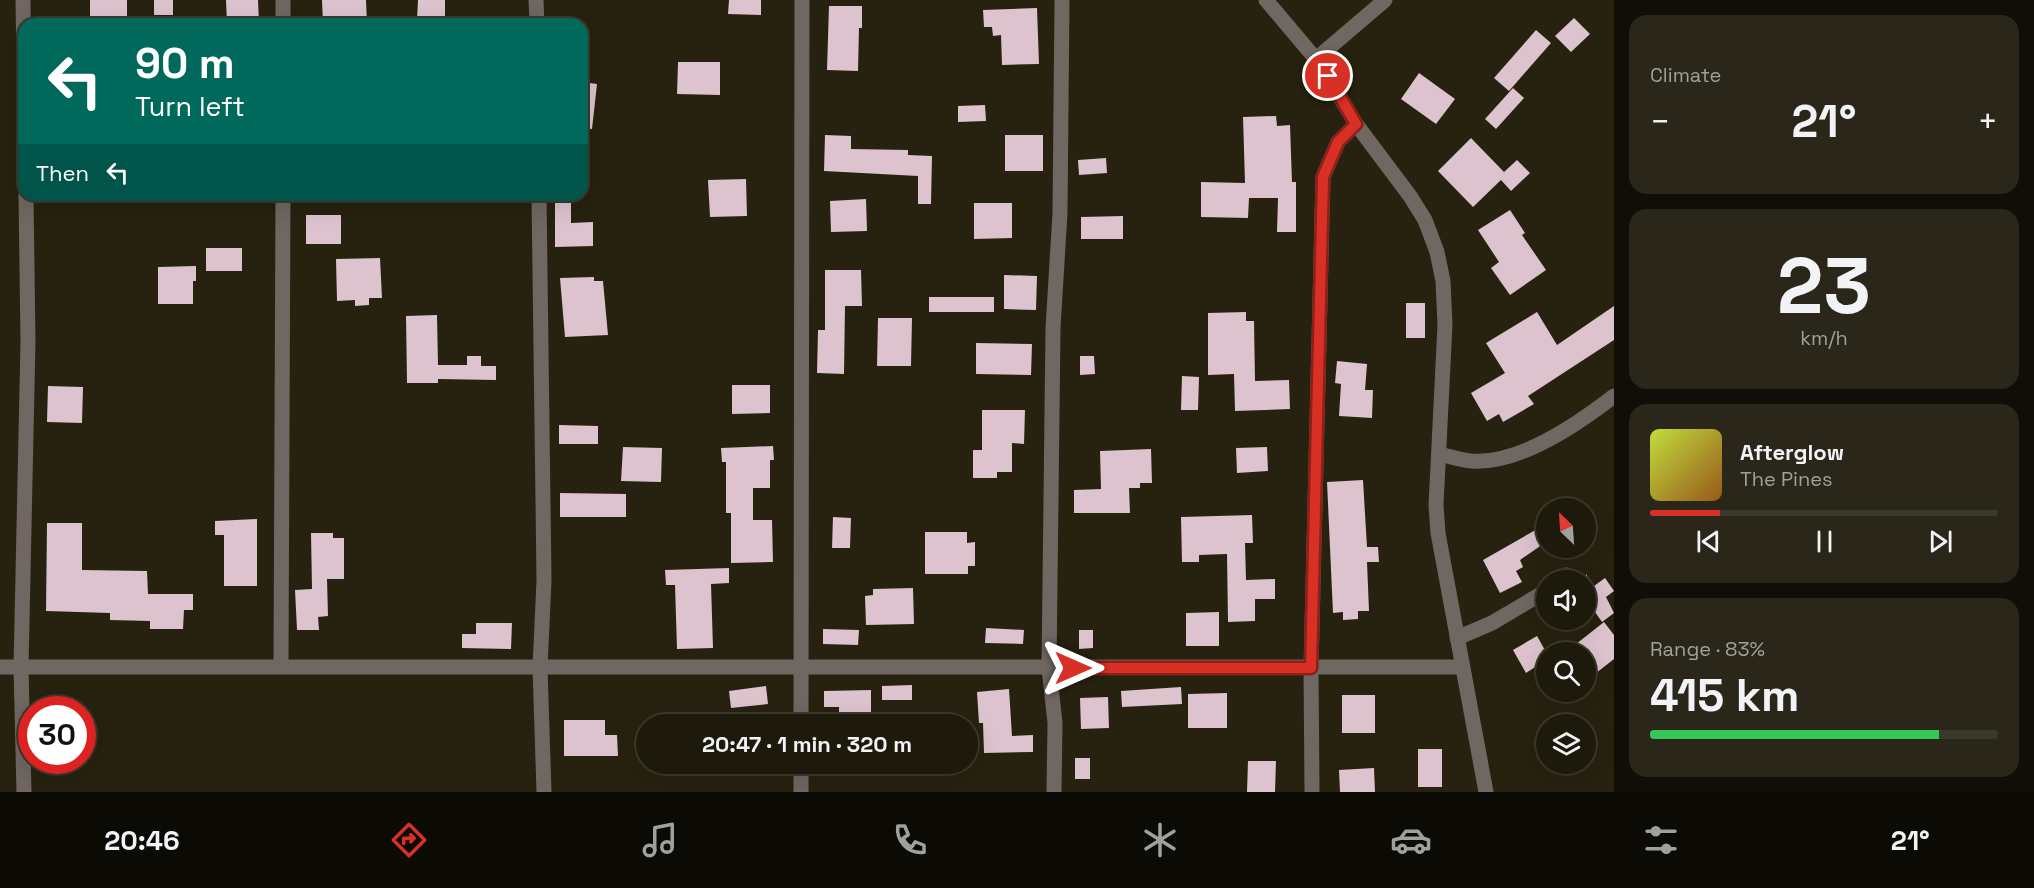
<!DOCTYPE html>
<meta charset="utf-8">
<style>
:root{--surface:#1d190b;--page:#2a2619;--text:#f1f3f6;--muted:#a0a09d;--line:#3b382c;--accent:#d93025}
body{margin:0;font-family:"Space Grotesk",sans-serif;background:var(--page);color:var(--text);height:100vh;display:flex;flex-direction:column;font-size:22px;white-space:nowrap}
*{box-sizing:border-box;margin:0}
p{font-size:20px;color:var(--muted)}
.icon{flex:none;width:33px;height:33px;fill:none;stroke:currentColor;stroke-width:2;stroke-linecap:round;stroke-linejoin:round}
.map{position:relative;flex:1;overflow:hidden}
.details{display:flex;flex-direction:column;gap:15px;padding:15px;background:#100e06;width:420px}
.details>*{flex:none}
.top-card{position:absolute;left:18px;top:18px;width:570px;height:183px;border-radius:18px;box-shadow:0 6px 24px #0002,0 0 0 2px var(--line);background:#00695c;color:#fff;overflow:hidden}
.needle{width:39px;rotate:335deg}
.buttons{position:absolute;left:1536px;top:498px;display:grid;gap:12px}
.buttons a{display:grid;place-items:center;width:60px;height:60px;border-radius:50%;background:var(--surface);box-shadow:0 6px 24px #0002,0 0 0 2px var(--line);font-size:30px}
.speed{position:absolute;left:18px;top:696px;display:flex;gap:12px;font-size:30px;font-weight:700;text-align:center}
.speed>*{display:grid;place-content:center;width:78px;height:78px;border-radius:50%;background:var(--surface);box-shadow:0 6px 24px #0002,0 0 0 2px var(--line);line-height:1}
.speed .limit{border:9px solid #d22;background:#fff;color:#111}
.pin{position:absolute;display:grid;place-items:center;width:51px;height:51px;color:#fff;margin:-26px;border:3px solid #fff;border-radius:50%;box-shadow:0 2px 6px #0007}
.me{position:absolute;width:66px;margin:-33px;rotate:90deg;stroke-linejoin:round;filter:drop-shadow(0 0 4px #0008)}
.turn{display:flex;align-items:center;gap:21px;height:126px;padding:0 18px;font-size:27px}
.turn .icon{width:78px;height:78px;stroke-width:2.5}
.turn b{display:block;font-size:42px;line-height:51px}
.then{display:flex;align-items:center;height:57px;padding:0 18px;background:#0003;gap:12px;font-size:22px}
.big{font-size:45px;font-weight:700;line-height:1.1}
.details .card{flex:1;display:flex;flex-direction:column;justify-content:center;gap:9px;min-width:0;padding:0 21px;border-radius:18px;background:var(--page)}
.details .dial{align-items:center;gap:0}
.dial b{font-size:78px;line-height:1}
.song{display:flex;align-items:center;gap:18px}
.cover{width:72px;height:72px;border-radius:9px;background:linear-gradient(135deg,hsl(70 70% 55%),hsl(30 70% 35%))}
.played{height:6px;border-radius:3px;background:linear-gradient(90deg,var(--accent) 20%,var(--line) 20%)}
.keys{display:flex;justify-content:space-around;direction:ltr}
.heat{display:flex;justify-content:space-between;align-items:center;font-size:33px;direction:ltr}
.charge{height:9px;border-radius:4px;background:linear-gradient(90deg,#34c759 83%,var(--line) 0)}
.trip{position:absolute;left:636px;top:714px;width:342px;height:60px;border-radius:30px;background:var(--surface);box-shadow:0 6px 24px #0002,0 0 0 2px var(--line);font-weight:700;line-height:60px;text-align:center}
.tabs{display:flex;height:96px;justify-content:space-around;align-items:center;background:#0c0a04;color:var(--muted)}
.tabs .icon{width:42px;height:42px}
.tabs .current{color:var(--accent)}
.tabs b{font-size:27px;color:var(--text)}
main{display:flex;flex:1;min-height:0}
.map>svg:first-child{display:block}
.building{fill:#dcc3ce}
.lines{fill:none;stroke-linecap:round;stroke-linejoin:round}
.minor{stroke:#706662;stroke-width:15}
.route-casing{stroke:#8d1f18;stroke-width:15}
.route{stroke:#d93025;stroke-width:10}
</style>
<main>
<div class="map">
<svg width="1614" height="792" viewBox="0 0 1614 792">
<rect width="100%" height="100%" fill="#27210f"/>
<g class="building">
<rect x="90" y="0" width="37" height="21"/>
<rect x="154" y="0" width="19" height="15"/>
<path d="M226,0H258L259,24H227Z"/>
<path d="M322,0H366L367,24H323Z"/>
<path d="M418,0H445V21L417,20Z"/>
<path d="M729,0H761V15L728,14Z"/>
<path d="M829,6H862V28H859L858,71L827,70Z"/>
<path d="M1037,8L1039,64L1002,65L1001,35L993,36L992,27H984L983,10Z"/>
<path d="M1574,18L1590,34L1571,52L1555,36Z"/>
<path d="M1536,30L1551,43L1509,91L1494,78Z"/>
<path d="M678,62H720V95L677,94Z"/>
<path d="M1419,73L1455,99L1436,124L1401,99Z"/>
<path d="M582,82L597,84L592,129L582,128Z"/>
<path d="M1513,88L1524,98L1496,129L1485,119Z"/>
<path d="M985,105L986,121L958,122V106Z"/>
<path d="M1276,116L1277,126L1290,125L1292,182H1296V232H1277L1278,198H1249L1248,218L1201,217V182L1245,183L1243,117Z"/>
<path d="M825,135L851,136V149L908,150V155L932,156L931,204H918V176L824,171Z"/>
<rect x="1005" y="135" width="38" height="36"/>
<path d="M1471,138L1504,172L1517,160L1530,173L1511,191L1501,180L1473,207L1438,171Z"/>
<path d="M1106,158L1107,173L1079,175L1078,160Z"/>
<path d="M746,179L747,216L710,217L708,180Z"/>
<path d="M555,197H571V223L593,222V246L555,247Z"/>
<path d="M866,199L867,231L831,232L830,201Z"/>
<path d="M974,203H1012V238L974,239Z"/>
<path d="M1510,210L1525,233L1522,235L1546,270L1510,295L1491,268L1499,262L1478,230Z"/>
<rect x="306" y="215" width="35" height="29"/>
<path d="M1123,216V239H1081V217Z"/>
<rect x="206" y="248" width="36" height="23"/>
<path d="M380,258L382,298H369V305L355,306V300L337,301L336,259Z"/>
<path d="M196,266V281H193V304H158V267Z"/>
<path d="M825,270H861L862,306H845L844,374L817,373L818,330H825Z"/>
<path d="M1004,275L1037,276L1036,310L1004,309Z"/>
<path d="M594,277V281H603L608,335L565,337L560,278Z"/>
<rect x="929" y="297" width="65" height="15"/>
<rect x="1406" y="303" width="19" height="35"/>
<path d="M1614,306V340L1528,396L1534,404L1503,422L1499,414L1487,421L1471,393L1505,373L1486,343L1537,312L1557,345Z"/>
<path d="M1246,312V321H1254L1255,381L1289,380L1290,409L1235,411L1234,374L1208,375V313Z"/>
<path d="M437,315L438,365H467V356H481V366H496V380L438,379V383H407L406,316Z"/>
<path d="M878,318H912L911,366H877Z"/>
<path d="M976,343L1032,344L1031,375L976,374Z"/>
<path d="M1080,356H1094L1095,374L1080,375Z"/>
<path d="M1337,361L1367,364L1365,390H1373L1372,418L1339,416L1341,384L1335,383Z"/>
<path d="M1182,376L1199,377L1198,410H1181Z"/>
<path d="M732,385H770V413L732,414Z"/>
<path d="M48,386L83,387L82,423L47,422Z"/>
<path d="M982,410H1025L1024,444L1012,443V472H997V478H973V450H982Z"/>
<path d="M559,425L598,426V444H559Z"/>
<path d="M773,446L774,460H770V488H753V520H772L773,562L731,563V513H726V462H722L721,448Z"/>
<path d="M623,447L662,448L661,482L621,481Z"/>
<path d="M1267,447L1268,471L1237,473L1236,448Z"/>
<path d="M1151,449L1152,483H1140V488H1129L1130,513H1074V490L1101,489L1100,451Z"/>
<path d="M1363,480L1367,547H1378L1379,562H1367L1369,611H1358V619L1343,620V612L1333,613L1327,482Z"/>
<path d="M560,493L626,494V517H560Z"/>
<path d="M1252,515L1253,543H1245L1246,580L1275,579V599H1255V621L1228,622L1227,554L1199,555V562H1182L1181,517Z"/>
<path d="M833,517L851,518L850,548H832Z"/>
<path d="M257,519V586H224V535H215V521Z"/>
<path d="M47,523H82V570L147,571L148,594H193V610H184L183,629H150V621L110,620V613L46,611Z"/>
<path d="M1546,524V542L1520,560L1523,567L1516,571L1522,582L1500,593L1483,560Z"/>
<path d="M925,532H967V543L975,542V566H968V574H925Z"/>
<path d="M311,533H333V538H344V579H327L328,616L318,617L319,630H297L295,590L312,589Z"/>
<path d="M729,568V583L711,584L713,648L677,649L675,585H666L665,570Z"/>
<path d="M1586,574L1594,586L1605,578L1614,591L1606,597L1614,613L1602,622L1586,599Z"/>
<path d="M913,588L914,624L866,625L865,596L873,595V589Z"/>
<path d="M1219,612V646H1186V613Z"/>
<path d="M1604,622L1614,635V659L1586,681V652H1566Z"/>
<path d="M476,623H512L511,649L462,648V634H476Z"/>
<path d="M986,628L1024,630L1023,644L985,643Z"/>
<path d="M823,629L859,630L858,645L823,644Z"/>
<path d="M1079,630H1093V648L1079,649Z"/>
<path d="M1537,636L1546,652V660L1526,673L1513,650Z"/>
<path d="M912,685V700H882V686Z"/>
<path d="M766,686L768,704L731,708L729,691Z"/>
<path d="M1181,687L1182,704L1122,707L1121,691Z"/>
<path d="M1009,689L1012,736L1033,735V752L984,753L983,723H979L977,692Z"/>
<path d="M871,690V713H839V707H824V691Z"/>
<path d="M1227,693V728H1188V694Z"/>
<rect x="1342" y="695" width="33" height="38"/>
<path d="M1108,697L1109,728L1081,729L1080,698Z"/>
<path d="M564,720H605V735H617L618,756H564Z"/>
<rect x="1418" y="749" width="24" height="38"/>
<rect x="1075" y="758" width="15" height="21"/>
<path d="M1248,761H1276L1275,792H1247Z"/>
<path d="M1374,768L1375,792H1340L1339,770Z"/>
</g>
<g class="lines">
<g class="minor">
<path d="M23,0L24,70"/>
<path d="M283,0V24"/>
<path d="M536,0L537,24"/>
<path d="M1266,0L1320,64L1356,124L1410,196L1425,220L1437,252L1443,281L1445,325L1436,505L1438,533L1486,792"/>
<path d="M1316,59L1385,0"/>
<path d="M539,195L544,580L540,668L544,792"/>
<path d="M1439,454C1449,456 1460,460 1471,461C1519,465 1578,424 1614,396"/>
<path d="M1559,580L1566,575"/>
<path d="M1457,638L1492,623L1546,591"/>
<path d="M281,666L283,195"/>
<path d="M0,667H1461"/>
<path d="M801,724L802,0"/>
<path d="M801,764V792"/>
<path d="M24,792L21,667L28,342L26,195"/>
<path d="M1054,792L1055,723L1049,668L1053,328L1060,213L1062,0"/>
<path d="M1312,792L1311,668L1323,177L1338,142L1356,124"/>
</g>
</g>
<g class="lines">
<g class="route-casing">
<path id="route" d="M1073,668H1311L1323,177L1338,142L1356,124L1328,76"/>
</g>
<use href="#route" class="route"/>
</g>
</svg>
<div class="buttons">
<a><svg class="needle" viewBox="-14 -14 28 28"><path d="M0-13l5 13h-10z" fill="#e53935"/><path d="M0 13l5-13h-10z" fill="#a0a09d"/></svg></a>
<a><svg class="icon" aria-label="sound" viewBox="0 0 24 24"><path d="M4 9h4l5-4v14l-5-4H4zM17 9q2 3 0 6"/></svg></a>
<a><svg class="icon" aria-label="search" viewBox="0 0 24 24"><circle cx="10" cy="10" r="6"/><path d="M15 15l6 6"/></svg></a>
<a><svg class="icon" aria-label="layers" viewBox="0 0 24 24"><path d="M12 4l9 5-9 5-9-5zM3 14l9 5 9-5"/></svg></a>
</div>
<div class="speed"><div class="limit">30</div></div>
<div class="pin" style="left:1328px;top:76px;background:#d93025"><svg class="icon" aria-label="arrive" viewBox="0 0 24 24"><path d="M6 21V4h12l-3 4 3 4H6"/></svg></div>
<svg class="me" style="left:1073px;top:668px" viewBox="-20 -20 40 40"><path d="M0-17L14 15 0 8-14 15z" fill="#d93025" stroke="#fff" stroke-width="4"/></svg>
<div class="trip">20:47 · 1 min · 320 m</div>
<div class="top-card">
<div class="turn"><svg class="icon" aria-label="left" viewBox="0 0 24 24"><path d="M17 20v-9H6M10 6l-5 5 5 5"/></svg><div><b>90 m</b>Turn left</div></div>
<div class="then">Then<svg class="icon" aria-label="left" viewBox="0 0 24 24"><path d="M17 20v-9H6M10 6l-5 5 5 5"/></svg></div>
</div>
</div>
<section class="details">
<div class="card"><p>Climate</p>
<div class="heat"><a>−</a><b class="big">21°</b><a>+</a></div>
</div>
<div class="card dial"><b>23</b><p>km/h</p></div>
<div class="card">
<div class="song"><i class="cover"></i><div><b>Afterglow</b><p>The Pines</p></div></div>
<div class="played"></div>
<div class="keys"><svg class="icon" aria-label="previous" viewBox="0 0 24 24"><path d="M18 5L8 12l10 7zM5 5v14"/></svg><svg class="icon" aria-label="pause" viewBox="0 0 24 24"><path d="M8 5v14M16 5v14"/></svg><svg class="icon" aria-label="next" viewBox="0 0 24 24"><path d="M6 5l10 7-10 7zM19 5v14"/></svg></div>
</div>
<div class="card"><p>Range · 83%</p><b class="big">415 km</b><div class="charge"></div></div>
</section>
</main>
<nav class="tabs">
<b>20:46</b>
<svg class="icon current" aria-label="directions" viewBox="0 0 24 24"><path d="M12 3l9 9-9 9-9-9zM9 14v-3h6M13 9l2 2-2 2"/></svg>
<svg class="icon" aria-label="music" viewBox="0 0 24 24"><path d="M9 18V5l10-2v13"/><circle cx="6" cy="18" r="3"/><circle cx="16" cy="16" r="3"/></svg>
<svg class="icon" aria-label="phone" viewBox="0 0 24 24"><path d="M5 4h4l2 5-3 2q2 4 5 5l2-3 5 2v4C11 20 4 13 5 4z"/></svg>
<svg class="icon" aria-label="climate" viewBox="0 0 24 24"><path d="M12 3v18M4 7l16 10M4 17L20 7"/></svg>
<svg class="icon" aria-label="car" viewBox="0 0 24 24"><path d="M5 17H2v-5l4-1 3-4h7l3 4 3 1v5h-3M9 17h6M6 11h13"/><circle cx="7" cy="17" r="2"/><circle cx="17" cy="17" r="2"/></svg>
<svg class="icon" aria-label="filters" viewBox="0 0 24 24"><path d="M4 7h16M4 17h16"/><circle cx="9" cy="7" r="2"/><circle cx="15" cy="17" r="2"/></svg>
<b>21°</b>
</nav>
